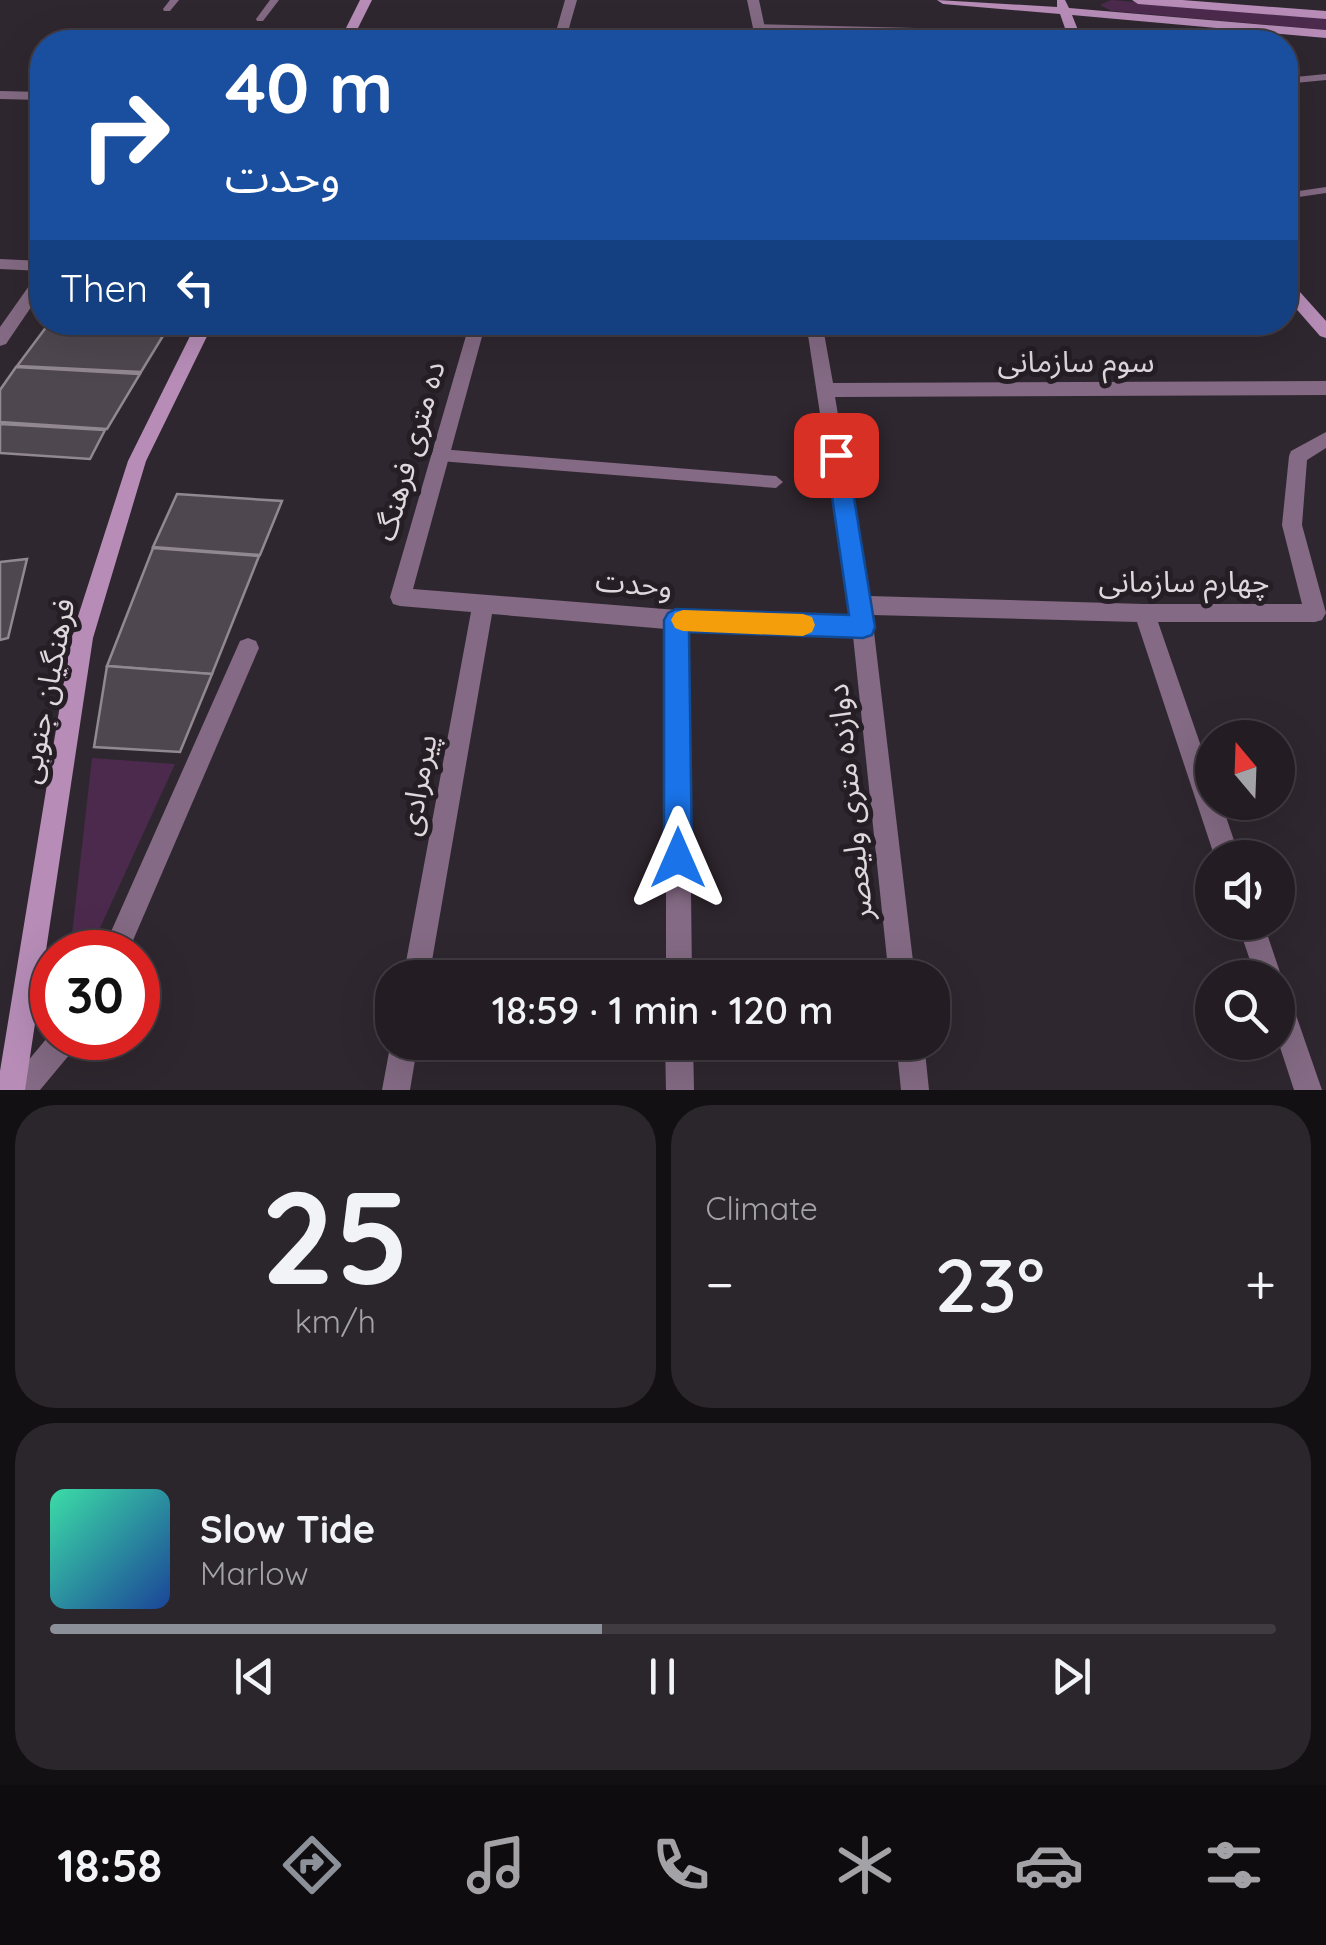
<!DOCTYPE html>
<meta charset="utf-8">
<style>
:root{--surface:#231d23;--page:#2b262b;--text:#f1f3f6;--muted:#a3a2a6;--line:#403b41;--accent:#8c9099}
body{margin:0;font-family:Quicksand,"Noto Sans Arabic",sans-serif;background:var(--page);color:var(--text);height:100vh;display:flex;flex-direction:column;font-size:38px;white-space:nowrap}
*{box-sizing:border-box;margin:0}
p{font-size:32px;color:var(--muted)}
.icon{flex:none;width:55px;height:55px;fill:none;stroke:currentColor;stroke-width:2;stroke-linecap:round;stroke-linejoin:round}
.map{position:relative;height:1090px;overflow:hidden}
.panel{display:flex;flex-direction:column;gap:15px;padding:15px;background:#131013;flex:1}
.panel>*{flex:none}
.hud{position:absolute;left:30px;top:30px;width:1268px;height:305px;border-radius:40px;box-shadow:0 10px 40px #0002,0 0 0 2px var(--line);background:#1a4fa0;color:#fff;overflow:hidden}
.needle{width:65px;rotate:341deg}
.controls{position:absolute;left:1195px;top:720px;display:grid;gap:20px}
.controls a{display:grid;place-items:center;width:100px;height:100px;border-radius:50%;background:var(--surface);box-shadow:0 10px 40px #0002,0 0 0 2px var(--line);font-size:50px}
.speed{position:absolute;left:30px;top:930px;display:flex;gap:20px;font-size:50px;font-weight:700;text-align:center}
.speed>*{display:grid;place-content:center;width:130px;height:130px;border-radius:50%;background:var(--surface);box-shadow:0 10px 40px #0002,0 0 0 2px var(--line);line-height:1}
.speed .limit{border:15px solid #d22;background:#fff;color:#111}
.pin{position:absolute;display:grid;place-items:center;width:85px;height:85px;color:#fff;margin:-42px;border-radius:20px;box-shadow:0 5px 15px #0006}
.me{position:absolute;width:110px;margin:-55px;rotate:0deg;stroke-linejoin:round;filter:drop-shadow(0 0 8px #0008)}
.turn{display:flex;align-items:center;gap:35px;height:210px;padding:0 30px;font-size:45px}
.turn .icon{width:130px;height:130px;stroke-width:2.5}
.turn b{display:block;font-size:70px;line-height:85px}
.then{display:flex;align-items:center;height:95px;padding:0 30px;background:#0003;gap:20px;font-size:38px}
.big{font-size:75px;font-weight:600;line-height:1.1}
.panel .tile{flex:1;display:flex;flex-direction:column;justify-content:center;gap:15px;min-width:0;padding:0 35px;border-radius:40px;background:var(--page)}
.panel .dial{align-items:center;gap:0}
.dial b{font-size:130px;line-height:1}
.song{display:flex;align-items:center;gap:30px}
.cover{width:120px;height:120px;border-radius:15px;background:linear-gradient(135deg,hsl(160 70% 55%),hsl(220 70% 35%))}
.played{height:10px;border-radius:5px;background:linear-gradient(90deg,var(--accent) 45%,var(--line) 45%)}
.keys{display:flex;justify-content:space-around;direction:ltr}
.heat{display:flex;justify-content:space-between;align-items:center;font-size:55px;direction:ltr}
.panel .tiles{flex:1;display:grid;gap:15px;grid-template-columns:1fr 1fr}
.tile:last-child{grid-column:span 2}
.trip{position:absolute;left:375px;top:960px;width:575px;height:100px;border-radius:40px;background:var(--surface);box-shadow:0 10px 40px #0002,0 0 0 2px var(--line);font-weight:600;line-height:100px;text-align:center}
.tabs{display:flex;height:160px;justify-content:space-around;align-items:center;background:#0e0c0e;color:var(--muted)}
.tabs .icon{width:70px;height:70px}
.tabs .current{color:var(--accent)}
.tabs b{font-size:45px;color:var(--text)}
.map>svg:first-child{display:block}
.green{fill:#4c2a4d}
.building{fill:#4f474f;stroke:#918891;stroke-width:2.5}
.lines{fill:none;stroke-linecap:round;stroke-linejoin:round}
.lane{fill:#846a84;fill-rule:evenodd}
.street{fill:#846a84;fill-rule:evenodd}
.secondary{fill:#b78db8;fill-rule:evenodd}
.route{fill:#1a73e8;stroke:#114b97;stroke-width:2.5}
.slow{fill:#f59e0b}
.labels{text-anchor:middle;stroke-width:10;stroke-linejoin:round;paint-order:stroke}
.street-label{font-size:30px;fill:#ded8dd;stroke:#251e25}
</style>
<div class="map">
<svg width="1326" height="1090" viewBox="0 0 1326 1090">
<rect width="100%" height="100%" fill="#2f272f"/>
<g class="green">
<path d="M1111,0L1326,18V30L1112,11L1100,5Z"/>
<path d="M92,758L175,764L89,952H70Z"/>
</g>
<g class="building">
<path d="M50,322H113L169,326L141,372L17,366Z"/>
<path d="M16,367L140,374L107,429L0,422V390Z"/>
<path d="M0,424L105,430L90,459L0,453Z"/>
<path d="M177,494L282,501L260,555L153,547Z"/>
<path d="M153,548L259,556L212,674L107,666Z"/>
<path d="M27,559L8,638L0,640V562Z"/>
<path d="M107,666L212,674L180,752L94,747Z"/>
</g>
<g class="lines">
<g class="lane">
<path d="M170,0H179L170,11H164L163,9Z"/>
<path d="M270,0H279L263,21H257L256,19Z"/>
<path d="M756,24L1077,32L1082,35L1077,38L759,29L756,28Z"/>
<path d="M1326,74V80L1285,84V78Z"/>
<path d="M1326,187V193L1285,199V193Z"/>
<path d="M440,449L776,476L783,482L776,488L440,461L433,455Z"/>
</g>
<g class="street">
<path d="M565,0H577L565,42H553Z"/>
<path d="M747,0H759L768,42H756Z"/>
<path d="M0,91L42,92V100L0,99Z"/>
<path d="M0,259L42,261V271L0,269Z"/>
<path d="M42,275V291L6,344L0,346V327L36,276Z"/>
<path d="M470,322H486L413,589L677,610L851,617L806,322H822L833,383L1326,381V395L835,397L869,596L1144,604H1302L1282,525L1289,456L1291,451L1326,432V448L1307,460L1302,525L1326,613L1322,620L1315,622H1158L1212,778V802H1221L1240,858H1215L1137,622L872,615L915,978H889L853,636L688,630L692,978H666V629L492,614L429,978H403L471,612L400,606L393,604L390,597Z"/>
<path d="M248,638L256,641L259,648L128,952H102L240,641Z"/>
<path d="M1237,922H1263L1282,978L1278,987V978H1256Z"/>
<path d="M1278,989L1288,992L1322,1090H1294L1278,1041Z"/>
<path d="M52,1032V1038H79L75,1048L40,1090H8L12,1080Z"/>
<path d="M392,1036V1042H418L410,1090H382Z"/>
<path d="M665,1042H693L694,1090H666Z"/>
<path d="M896,1042H924L929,1090H901Z"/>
</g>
<g class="secondary">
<path d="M360,0H372L351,42H339Z"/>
<path d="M937,0L1057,7V0H1065L1069,8L1326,30V38L1072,15L1078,30L1089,42H1077L1066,31L1060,14L943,4Z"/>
<path d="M1132,0H1182L1326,11V19L1138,4Z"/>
<path d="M1285,280L1291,282L1326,321V338L1320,336L1285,296Z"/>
<path d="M197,322H214L146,461L93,638L25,1090H0V1071L71,638L128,461Z"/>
</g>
</g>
<path class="route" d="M836,447L847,455L875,627L872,635L863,638L689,632L692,858L688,868L678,873L668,868L664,858V620L668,613L676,609L849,615L826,455Z"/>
<path class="slow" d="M683,610L803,614L812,617L815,625L812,632L803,636L683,631L675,628L671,620L675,613Z"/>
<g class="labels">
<g class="street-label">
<text x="1076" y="372">سوم سازمانی</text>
<text transform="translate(410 451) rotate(-74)" y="10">ده متری فرهنگ</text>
<text x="1184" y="592">چهارم سازمانی</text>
<text transform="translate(634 584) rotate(5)" y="10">وحدت</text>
<text transform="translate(47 691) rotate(-79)" y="10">فرهنگیان جنوبی</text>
<text transform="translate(418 785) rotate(-80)" y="10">پیرمرادی</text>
<text transform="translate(850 802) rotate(-96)" y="10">دوازده متری ولیعصر</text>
</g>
</g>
</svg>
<div class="controls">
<a><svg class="needle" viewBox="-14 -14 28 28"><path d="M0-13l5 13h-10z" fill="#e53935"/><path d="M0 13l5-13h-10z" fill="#a3a2a6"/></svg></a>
<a><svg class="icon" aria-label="sound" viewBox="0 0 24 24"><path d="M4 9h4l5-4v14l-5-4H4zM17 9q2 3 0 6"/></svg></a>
<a><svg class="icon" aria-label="search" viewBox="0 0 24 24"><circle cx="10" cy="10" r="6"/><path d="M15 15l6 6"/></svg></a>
</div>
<div class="speed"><div class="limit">30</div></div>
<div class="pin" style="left:836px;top:455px;background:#d93025"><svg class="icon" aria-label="arrive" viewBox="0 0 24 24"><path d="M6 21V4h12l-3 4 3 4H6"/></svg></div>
<svg class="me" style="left:678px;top:858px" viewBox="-20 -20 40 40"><path d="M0-17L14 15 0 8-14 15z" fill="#1a73e8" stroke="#fff" stroke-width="4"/></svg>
<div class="trip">18:59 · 1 min · 120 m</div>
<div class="hud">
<div class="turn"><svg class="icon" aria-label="right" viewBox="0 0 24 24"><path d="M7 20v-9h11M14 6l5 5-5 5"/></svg><div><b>40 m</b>وحدت</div></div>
<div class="then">Then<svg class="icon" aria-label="left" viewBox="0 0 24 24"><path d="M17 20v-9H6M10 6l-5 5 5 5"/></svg></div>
</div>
</div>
<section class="panel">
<div class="tiles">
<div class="tile dial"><b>25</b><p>km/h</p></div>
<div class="tile"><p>Climate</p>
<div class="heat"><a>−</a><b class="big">23°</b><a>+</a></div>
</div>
<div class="tile">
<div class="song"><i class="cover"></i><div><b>Slow Tide</b><p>Marlow</p></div></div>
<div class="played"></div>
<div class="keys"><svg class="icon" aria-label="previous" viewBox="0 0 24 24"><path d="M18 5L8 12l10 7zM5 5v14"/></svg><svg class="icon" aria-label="pause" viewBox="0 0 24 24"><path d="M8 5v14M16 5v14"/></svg><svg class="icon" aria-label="next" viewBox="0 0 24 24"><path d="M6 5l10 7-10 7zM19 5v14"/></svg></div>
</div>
</div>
</section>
<nav class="tabs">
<b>18:58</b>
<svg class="icon current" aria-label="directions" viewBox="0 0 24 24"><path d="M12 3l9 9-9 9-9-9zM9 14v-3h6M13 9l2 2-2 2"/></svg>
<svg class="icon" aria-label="music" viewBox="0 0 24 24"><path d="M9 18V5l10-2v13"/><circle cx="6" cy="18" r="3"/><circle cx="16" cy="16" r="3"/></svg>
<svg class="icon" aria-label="phone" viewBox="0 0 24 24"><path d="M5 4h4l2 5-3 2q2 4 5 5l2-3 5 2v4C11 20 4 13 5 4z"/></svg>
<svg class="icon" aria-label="climate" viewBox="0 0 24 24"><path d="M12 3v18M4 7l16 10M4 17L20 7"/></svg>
<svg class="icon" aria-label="car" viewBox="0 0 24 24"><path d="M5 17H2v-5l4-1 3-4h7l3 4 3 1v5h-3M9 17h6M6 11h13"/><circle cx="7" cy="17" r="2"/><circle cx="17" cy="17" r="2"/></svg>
<svg class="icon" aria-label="filters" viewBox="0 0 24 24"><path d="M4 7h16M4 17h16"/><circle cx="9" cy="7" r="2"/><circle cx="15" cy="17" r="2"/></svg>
</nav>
